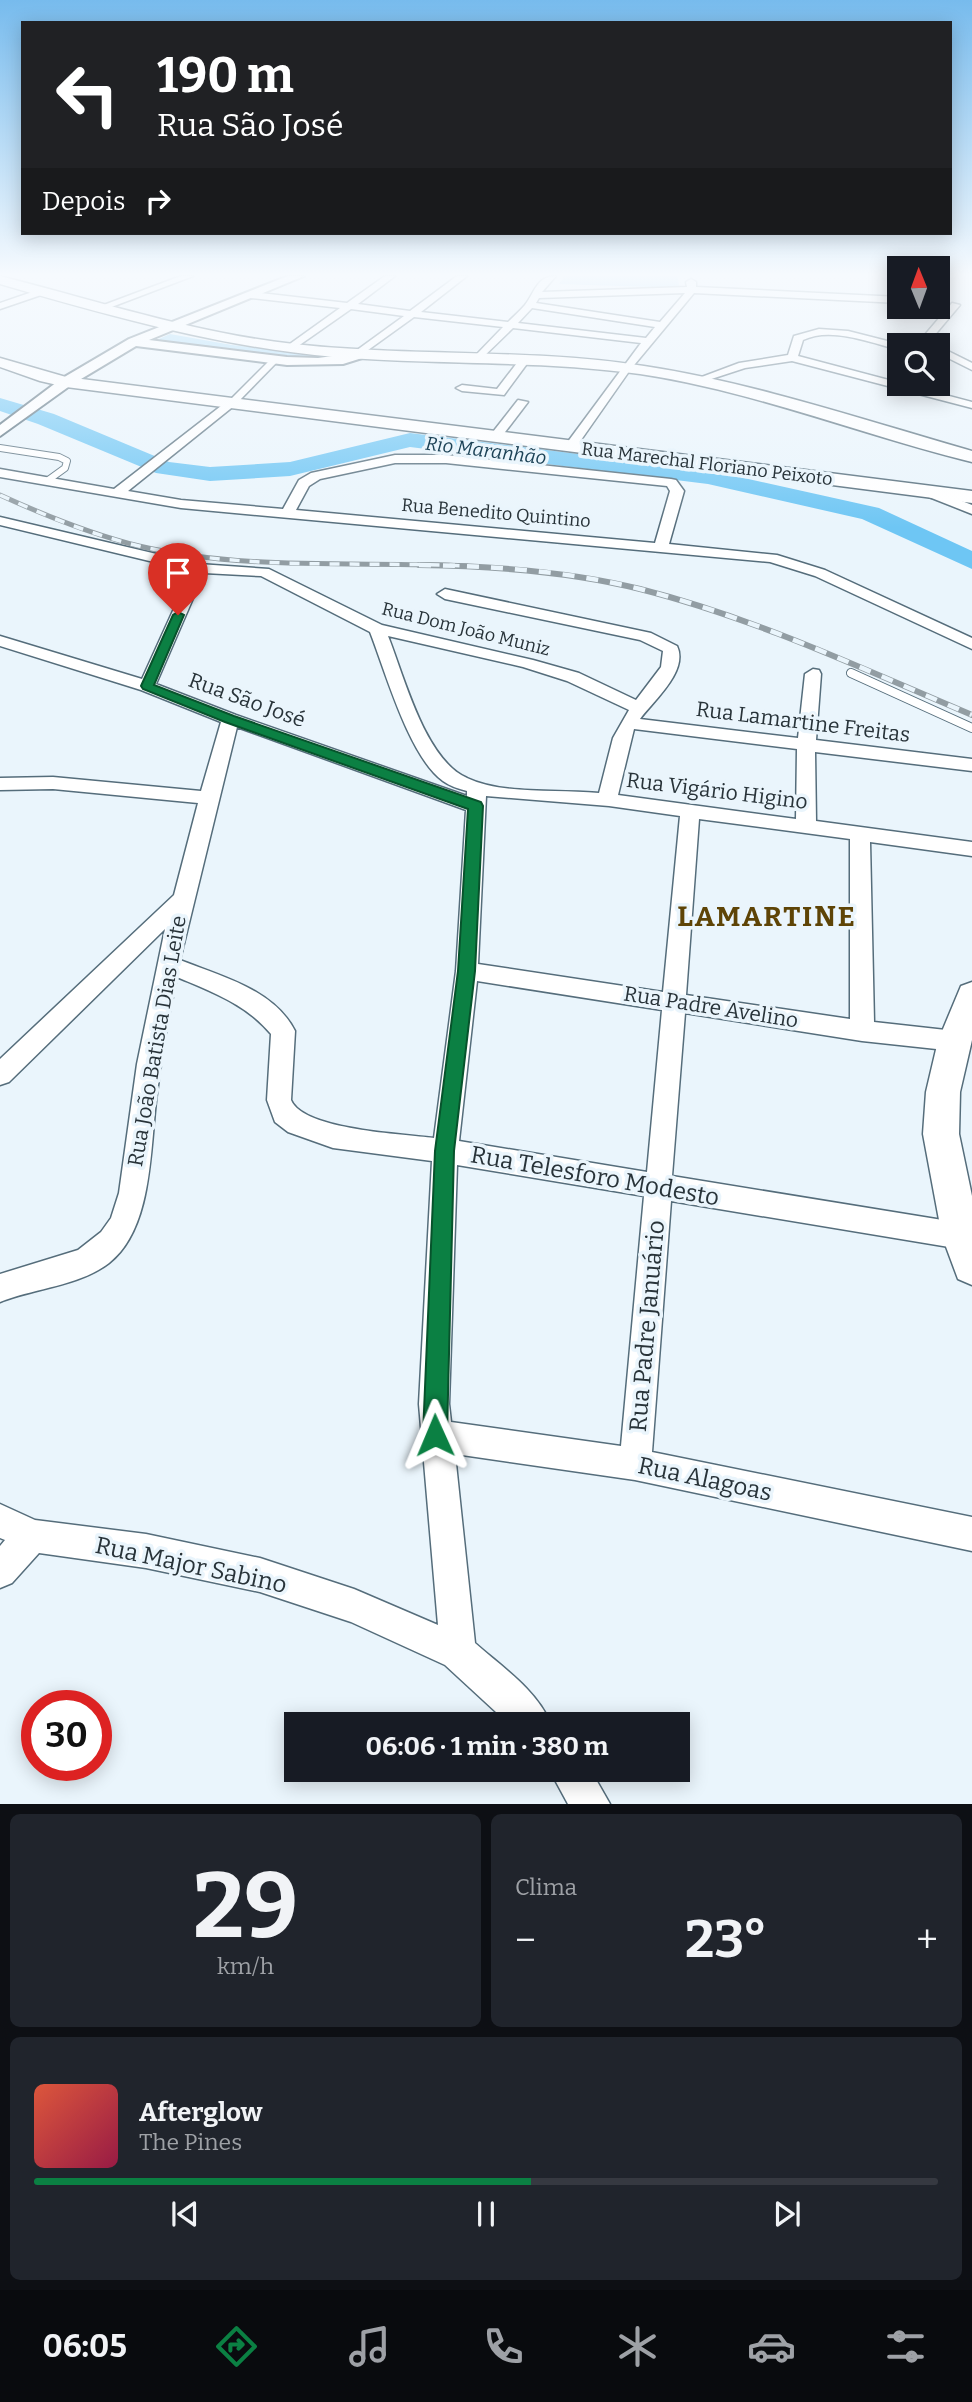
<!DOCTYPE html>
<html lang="pt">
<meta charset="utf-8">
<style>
:root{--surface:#171b24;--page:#20242c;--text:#f1f3f6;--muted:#9ea1a6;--line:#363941;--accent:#0b8043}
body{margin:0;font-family:Bitter,serif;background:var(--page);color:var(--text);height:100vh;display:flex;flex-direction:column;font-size:26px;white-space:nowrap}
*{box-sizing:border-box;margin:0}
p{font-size:23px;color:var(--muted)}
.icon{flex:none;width:38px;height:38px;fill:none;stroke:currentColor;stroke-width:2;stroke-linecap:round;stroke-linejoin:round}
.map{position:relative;height:1804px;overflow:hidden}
.panel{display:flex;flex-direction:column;gap:10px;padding:10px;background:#0d0f14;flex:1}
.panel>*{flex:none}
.top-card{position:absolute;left:21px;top:21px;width:931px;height:214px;border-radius:0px;box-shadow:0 4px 18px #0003;background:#202124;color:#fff;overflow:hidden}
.needle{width:46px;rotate:359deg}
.tools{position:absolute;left:887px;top:256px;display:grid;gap:14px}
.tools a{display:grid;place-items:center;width:63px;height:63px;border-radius:0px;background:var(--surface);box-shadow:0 4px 18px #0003;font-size:35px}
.speed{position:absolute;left:21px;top:1690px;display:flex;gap:14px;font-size:35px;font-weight:700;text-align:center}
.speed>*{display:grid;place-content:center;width:91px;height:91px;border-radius:50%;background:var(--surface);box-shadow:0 4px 18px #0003;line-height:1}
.speed .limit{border:10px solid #d22;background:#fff;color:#111}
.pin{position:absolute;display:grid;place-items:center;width:60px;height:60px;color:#fff;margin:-72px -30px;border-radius:50% 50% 50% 0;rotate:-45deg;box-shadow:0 0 7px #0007}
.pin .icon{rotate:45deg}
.me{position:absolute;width:77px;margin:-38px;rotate:359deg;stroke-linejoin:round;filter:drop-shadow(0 0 5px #0008)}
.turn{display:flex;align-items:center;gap:24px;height:147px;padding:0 21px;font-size:32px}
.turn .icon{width:91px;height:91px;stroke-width:2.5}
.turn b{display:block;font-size:49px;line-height:60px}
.then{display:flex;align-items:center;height:66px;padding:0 21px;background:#0003;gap:14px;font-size:26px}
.big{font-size:52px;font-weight:700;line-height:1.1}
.panel .tile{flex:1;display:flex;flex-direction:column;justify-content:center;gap:10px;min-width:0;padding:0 24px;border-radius:10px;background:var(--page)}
.panel .dial{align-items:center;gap:0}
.dial b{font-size:91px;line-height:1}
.song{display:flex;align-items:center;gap:21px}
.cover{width:84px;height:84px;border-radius:10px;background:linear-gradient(135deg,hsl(10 70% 55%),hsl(340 70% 35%))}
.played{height:7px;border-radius:4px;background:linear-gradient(90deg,var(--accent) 55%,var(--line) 55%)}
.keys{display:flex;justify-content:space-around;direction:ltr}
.heat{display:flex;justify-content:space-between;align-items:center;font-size:38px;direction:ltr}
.panel .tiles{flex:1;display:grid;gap:10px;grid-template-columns:1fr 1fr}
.tile:last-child{grid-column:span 2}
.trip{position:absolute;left:284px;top:1712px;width:406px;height:70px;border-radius:0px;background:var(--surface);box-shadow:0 4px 18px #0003;font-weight:700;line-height:70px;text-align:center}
.tabs{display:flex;height:112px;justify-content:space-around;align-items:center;background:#090b0e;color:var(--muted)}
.tabs .icon{width:49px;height:49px}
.tabs .current{color:var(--accent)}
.tabs b{font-size:32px;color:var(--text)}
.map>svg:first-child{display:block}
.green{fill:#9fd7f6}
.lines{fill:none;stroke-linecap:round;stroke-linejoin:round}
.river{fill:#6ec6f4;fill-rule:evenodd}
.service-far1-casing{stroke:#556d7b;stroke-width:8}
.service-casing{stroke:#556d7b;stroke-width:10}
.pedestrian-casing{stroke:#556d7b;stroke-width:3}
.minor-casing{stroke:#556d7b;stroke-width:3}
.tertiary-casing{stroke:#556d7b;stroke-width:4}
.secondary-casing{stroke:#556d7b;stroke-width:3}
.service-far1{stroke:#fff;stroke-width:6}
.service{stroke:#fff;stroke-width:8}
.pedestrian{fill:#fff;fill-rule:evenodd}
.minor{fill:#fff;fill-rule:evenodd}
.tertiary{fill:#fff;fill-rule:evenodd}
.secondary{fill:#fff;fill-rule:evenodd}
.rail-far1-casing{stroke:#929da3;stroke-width:5}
.rail-casing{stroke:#929da3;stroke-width:6}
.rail-far1{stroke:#eaf5fc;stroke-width:3.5;stroke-dasharray:10;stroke-linecap:butt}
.rail{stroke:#eaf5fc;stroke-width:4.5;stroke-dasharray:12;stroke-linecap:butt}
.route{fill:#0b8043;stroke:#07532c;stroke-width:2}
.labels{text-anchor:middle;stroke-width:7;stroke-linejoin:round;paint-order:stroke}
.far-street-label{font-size:18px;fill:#283339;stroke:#eaf5fc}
.far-water-label{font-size:19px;font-style:italic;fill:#1c4256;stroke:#eaf5fc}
.street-label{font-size:21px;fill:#283339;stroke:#eaf5fc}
.near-street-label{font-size:24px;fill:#283339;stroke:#eaf5fc}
.district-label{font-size:28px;font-weight:bold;letter-spacing:2px;fill:#5e4406;stroke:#eaf5fc}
</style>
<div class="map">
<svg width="972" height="1804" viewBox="0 0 972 1804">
<rect width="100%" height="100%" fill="#eaf5fc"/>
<g class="green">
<path d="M564,276H678L679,288L559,284Z"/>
<path d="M170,334L232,345L329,356C270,359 211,351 152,342Z"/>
</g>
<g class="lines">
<path class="river" d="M0,398L54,414L169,462L210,467L290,462L410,433L708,470L879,508L972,551V569L862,519L708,484L410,447L290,476L210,481L156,473L38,424L0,411Z"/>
<g class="service-far1-casing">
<path id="service-far1" d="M0,448L59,457L67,461L65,468L47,481"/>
</g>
<g class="service-casing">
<path id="service" d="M851,673L972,728"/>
</g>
<g class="pedestrian-casing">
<path id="pedestrian" d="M273,357L280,359L237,403H231V399Z"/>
</g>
<g class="minor-casing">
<g id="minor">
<path d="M181,276H193L101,311L93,309Z"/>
<path d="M385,276H395L358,304L410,311L457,276H467L421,312L508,322C514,316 520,311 525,305C535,292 537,276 556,276L542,292L687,287L686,282L691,279L696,282V287L900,297V303L694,293L630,370L574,450L570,451L564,447L641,343L513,328L479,361L475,360V356L503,327L414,317L357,358L353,357V353L404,316L351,309L291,351L286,348L287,346L340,308L251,298L246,295L251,292L347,303ZM685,293L660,322L536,303L539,298ZM532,308L655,327L646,338L518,323Z"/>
<path d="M41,289L46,292L44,294L0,309V303Z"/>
<path d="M952,303L960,305L933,337L938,345H928L923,337Z"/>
<path d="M819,329L848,331L903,345H900V350C871,343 831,326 803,340L798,356L972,402V408L792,361L745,368L696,384L691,381L739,363L788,355L794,336Z"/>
<path d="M938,346L972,363V370L938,353Z"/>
<path d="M524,358L529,361L504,395L462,391L456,388L462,385L497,389L520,359Z"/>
<path d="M230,399L240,401L128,491L181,500L283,509L299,480L311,473L395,455H446L671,479L676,480L684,491L669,544L777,555L825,570L972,638V649L815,576L770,562L181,508L0,477V469L114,489ZM395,463H446L667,486L670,491L655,543L296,510L309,486L320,479Z"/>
<path d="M518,400L528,402L499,440H491L489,437Z"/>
<path d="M929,488L972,505V514L924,495V489Z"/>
<path d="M0,517L199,564L269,569L382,625L533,660L579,673L636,700L661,667L663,651L640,640L445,599L437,594L445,589L651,633L677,646C689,671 653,701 640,719L798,738L805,674L813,669L819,670L821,674L816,740L972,759V771L815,752L816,821L972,842V856L870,842L874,1022L955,1031L963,1034L967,1041L963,1048L955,1051L862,1041L685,1013L672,1176L961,1223L972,1230L971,1245L961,1249L671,1201L652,1452L972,1517V1551L635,1480L455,1454L475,1643C502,1667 537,1690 551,1724H509L445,1665L351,1622L260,1592L146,1568L39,1553L12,1583L0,1588V1546L5,1540L0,1538V1504L35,1520L146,1534L260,1558L354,1589L438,1625L419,1404L432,1161L333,1148L288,1132L275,1122L267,1100L271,1034C246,1004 212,992 177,977C169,1015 162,1054 157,1093C150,1143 154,1228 109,1263C79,1286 35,1288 0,1302V1274L78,1250L101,1232L111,1218L119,1193L137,1064L165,929L9,1082L0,1085V1059L174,895L198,803L53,789L0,790V778L53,777L201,791L221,722L141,690L0,646V636L142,679L191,571L0,525ZM204,573L261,576L370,632C385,670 409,757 443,781C450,786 459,789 467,791V796L236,715L156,684ZM388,636L523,667L567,681L629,710L613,738L599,793C559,789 503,795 467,778C425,760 404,676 388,636ZM237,727L466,810L456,971L434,1138C404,1134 303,1130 291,1100L295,1031C274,989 220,976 180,960ZM634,729L797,749L796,819L618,795ZM486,796L609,806L680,816L663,992L478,964ZM699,819L850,839V1019L686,995ZM477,981L662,1010L647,1172L459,1141ZM457,1165L644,1196L621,1446L451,1422L449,1404Z"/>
<path d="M549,1769H590L610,1804H568Z"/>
</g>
</g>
<g class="tertiary-casing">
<path id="tertiary" d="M288,276H304L149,340L287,357L318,358L362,352V358L343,364L287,365L136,346L71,385L0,436V425L61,379L129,339Z"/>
</g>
<g class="secondary-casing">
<g id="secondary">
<path d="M0,276C98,301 193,333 294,344C410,357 528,348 644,366C755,383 864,420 972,451V462C861,435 754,391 640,374C539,360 436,365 335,357C220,347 110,316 0,284Z"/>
<path d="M0,358L66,377L972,491V503L66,387L40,381L0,367Z"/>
<path d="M972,982V1040L960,1092L959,1134L972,1196V1285L958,1279L942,1236L923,1134L926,1092L938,1041L961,986Z"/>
</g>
</g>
<use href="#service-far1" class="service-far1"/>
<use href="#service" class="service"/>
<use href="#pedestrian" class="pedestrian"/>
<use href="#minor" class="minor"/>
<use href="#tertiary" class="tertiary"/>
<use href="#secondary" class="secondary"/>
<g class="rail-far1-casing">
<path id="rail-far1" d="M0,495C46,516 90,534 139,546C246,571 359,561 467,566"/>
</g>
<g class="rail-casing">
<path id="rail" d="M419,565C493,566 568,571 640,589C755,618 863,669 972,715"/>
</g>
<use href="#rail-far1" class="rail-far1"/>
<use href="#rail" class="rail"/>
</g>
<linearGradient id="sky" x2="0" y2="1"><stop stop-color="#77bbed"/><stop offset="0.52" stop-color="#f6fafe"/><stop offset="1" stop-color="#f6fafe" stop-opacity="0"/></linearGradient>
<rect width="972" height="528" fill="url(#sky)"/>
<path class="route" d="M178,612L184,615L154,685L234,716L481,802L483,806L475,971L454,1151L447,1435L444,1444L435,1447L427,1444L423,1435L435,1151L458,971L468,809L225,722L143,689L141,686L173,615Z"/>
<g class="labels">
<g class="far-street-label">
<text transform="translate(707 464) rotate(7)" y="6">Rua Marechal Floriano Peixoto</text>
<text transform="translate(496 513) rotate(5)" y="6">Rua Benedito Quintino</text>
<text transform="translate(466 629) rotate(14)" y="6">Rua Dom João Muniz</text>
</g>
<g class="far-water-label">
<text transform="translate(486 450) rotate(7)" y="7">Rio Maranhão</text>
</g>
<g class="street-label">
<text transform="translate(247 700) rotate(20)" y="7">Rua São José</text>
<text transform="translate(803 722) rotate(7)" y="7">Rua Lamartine Freitas</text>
<text transform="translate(717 791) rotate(7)" y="7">Rua Vigário Higino</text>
<text transform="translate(711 1007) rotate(9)" y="7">Rua Padre Avelino</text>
<text transform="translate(157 1041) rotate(-80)" y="7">Rua João Batista Dias Leite</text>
</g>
<g class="near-street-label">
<text transform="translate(595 1176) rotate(10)" y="8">Rua Telesforo Modesto</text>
<text transform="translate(647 1326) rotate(-85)" y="8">Rua Padre Januário</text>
<text transform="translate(705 1479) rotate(12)" y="8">Rua Alagoas</text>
<text transform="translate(191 1565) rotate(12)" y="8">Rua Major Sabino</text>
</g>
<g class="district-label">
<text x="767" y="926">LAMARTINE</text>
</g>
</g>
</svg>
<div class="tools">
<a><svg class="needle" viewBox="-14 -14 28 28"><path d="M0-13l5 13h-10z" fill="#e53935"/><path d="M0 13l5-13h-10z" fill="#9ea1a6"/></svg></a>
<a><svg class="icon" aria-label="search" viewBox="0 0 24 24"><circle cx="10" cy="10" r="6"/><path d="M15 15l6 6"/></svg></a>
</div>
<div class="speed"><div class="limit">30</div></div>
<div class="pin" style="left:178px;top:615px;background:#d93025"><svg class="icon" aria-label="arrive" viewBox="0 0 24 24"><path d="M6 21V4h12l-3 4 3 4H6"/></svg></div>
<svg class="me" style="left:435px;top:1435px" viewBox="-20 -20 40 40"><path d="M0-17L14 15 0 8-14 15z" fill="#0b8043" stroke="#fff" stroke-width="4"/></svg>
<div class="trip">06:06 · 1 min · 380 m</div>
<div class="top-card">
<div class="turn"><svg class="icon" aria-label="left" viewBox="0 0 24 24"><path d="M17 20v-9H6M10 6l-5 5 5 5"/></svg><div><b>190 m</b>Rua São José</div></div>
<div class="then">Depois<svg class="icon" aria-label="right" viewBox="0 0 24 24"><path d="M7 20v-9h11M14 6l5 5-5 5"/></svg></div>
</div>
</div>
<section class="panel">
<div class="tiles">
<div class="tile dial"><b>29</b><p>km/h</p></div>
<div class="tile"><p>Clima</p>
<div class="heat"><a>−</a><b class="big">23°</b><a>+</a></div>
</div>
<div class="tile">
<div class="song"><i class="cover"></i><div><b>Afterglow</b><p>The Pines</p></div></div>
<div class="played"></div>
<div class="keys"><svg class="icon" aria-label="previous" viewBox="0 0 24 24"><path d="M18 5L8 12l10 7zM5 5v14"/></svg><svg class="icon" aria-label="pause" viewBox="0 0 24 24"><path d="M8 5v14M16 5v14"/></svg><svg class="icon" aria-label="next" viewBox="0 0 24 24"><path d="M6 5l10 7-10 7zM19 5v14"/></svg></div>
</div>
</div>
</section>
<nav class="tabs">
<b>06:05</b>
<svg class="icon current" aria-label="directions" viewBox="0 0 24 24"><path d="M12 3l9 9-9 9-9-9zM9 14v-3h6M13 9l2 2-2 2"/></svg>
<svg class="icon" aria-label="music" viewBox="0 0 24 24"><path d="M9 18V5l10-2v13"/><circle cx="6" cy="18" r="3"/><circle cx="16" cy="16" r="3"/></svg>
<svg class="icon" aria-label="phone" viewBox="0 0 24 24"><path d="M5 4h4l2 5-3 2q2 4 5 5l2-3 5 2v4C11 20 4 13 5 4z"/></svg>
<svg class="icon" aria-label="climate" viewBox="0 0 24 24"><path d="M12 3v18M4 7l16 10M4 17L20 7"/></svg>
<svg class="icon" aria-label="car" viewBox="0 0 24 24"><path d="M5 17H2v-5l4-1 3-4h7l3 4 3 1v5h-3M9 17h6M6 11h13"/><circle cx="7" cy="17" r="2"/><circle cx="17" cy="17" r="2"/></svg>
<svg class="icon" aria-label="filters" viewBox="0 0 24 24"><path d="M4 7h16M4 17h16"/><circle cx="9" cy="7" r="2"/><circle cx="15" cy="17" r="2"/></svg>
</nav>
